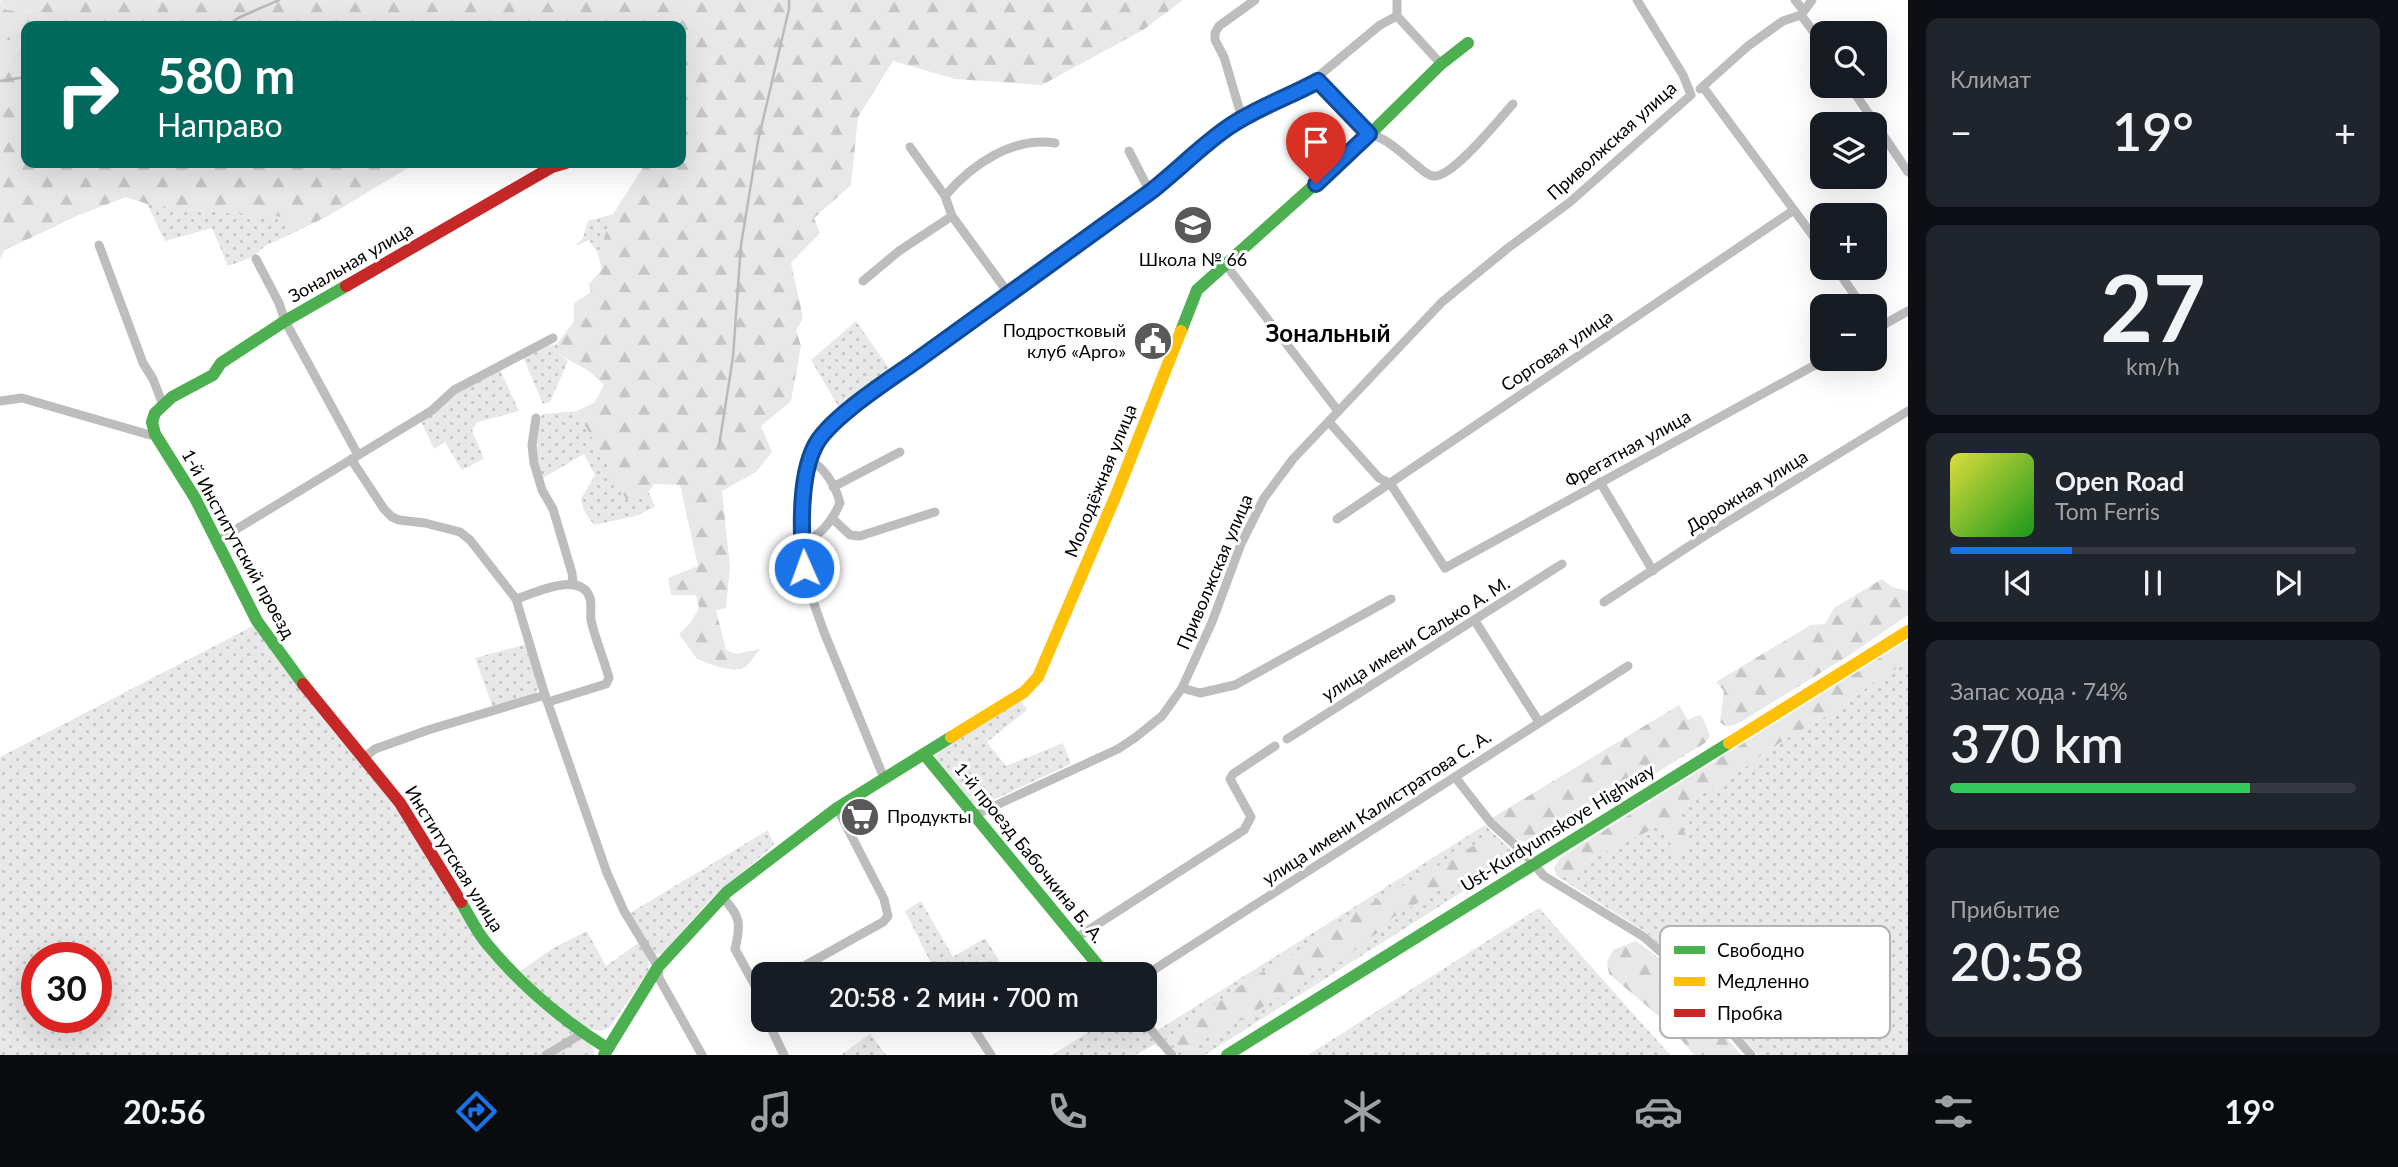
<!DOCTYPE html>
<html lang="ru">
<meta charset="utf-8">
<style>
:root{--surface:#171b24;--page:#20242c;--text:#f1f3f6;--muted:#9ea1a6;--line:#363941;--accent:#1a73e8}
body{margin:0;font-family:Lato,sans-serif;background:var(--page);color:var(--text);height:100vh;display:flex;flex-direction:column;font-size:26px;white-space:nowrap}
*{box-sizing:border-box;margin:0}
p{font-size:23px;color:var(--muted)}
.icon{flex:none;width:38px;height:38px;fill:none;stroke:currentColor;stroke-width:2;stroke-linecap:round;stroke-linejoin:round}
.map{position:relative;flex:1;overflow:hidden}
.drawer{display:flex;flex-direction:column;gap:18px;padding:18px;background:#0d0f14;width:490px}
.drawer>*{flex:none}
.guide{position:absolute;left:21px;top:21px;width:665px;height:147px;border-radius:14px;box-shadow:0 7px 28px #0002;background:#00695c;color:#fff;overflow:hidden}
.buttons{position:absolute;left:1810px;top:21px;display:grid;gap:14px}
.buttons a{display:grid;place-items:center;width:77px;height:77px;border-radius:14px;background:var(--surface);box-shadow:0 7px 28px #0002;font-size:35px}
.speed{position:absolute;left:21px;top:942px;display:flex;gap:14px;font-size:35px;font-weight:700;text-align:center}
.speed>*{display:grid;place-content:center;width:91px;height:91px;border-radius:50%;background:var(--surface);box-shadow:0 7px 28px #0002;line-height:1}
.speed .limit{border:10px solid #d22;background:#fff;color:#111}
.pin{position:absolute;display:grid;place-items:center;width:60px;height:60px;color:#fff;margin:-72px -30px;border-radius:50% 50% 50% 0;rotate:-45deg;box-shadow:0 0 7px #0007}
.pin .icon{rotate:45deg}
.me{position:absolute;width:77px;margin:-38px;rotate:358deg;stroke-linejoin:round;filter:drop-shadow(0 0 5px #0008)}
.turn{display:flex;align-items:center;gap:24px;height:147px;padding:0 21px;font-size:32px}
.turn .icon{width:91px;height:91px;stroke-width:2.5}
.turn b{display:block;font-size:49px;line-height:60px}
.big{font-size:52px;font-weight:600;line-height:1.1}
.drawer .tile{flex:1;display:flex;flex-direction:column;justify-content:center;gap:10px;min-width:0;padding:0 24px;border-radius:14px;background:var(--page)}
.drawer .dial{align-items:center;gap:0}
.dial b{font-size:91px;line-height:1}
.song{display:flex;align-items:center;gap:21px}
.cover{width:84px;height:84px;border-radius:10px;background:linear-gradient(135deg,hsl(60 70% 55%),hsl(120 70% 35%))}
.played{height:7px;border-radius:4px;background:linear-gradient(90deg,var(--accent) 30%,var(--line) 30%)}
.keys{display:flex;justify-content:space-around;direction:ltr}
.heat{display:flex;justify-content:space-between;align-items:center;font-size:38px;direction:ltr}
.charge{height:10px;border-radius:5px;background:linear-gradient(90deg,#34c759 74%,var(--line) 0)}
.trip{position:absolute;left:751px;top:962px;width:406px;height:70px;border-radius:14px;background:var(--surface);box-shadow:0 7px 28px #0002;font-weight:600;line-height:70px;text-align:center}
.tab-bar{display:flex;height:112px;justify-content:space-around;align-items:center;background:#090b0e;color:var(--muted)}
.tab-bar .icon{width:49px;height:49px}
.tab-bar .current{color:var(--accent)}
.tab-bar b{font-size:32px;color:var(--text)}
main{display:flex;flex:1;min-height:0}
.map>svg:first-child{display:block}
.grass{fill:url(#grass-dots);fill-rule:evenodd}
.forest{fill:url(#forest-firs)}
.garden{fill:#e8e8e8}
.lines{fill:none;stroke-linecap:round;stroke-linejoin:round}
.stream{stroke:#bababa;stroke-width:2.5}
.street{stroke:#bdbdbd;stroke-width:9}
.fast{stroke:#4caf50;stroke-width:12}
.slow{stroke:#ffc107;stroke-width:12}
.jam{stroke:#c62828;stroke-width:12}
.route-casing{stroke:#114b97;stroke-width:18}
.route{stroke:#1a73e8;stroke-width:12}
.labels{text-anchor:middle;stroke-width:6;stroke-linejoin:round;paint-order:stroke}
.street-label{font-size:18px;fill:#000;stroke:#fff}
.poi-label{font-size:18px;fill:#000;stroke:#fff}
.district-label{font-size:24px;font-weight:bold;fill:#000;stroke:#fff}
.key{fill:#fff;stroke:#b2b2b2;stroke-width:2}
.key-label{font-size:19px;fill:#000}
</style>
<main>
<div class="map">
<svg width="1908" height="1055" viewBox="0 0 1908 1055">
<defs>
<pattern id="grass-dots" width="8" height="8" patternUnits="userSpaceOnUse" patternTransform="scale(1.75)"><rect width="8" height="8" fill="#e8e8e8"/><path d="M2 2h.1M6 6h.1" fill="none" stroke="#c5c5c5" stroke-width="1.8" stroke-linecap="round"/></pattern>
<pattern id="forest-firs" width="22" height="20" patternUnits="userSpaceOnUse" patternTransform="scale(1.75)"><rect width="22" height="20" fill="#e8e8e8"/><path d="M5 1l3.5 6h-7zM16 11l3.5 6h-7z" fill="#c5c5c5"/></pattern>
</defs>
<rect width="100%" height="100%" fill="#fff"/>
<g class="grass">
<path d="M147,204L193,210L284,217L291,234L265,246L253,257L228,266L212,228L165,241Z"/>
<path d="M613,214L598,254L589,240L575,246L583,238L588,221Z"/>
<path d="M856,321L891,371L840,409L811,360Z"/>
<path d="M557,344L560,355L568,361L550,402L543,404L523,357L547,346Z"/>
<path d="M500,370L519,411L478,422L472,430L484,459L462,470L445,442L434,449L421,421L456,393Z"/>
<path d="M577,411L626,498L644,499L649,492L655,507L636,516L594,525L584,511L581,499L595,475L584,454L543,478C534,453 537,439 542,414Z"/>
<path d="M253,626L401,810L480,942L581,1038L564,1055H0V757ZM37,957H96V1017H37Z"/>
<path d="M527,644L539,686L535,695L493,708L475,658Z"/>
<path d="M1908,662V1055H1758L1666,951L1647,933L1557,876L1567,877L1590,859L1663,823L1676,857L1678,815L1689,801L1728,779L1787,738L1837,710L1878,679Z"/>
<path d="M1021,700L1027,710L987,742L1006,766L1063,743L1071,764L982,805L967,801L935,759L938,751Z"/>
<path d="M1485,825L1511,850L1508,863L1205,1055H1178L1158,1030Z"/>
<path d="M768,830L774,845L709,901L662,954H656L652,951L630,913Z"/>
<path d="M921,901L953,957L985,938L1008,975H921L932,965L905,911Z"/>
<path d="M1539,908L1670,1055H1308Z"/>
<path d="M587,931L606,966L640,942C646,952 651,960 648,972L609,1028L600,1031L585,1028L518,973L553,948Z"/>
<path d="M1108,1020H1138L1160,1047L1155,1044L1135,1055H1052Z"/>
<path d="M870,1034L886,1055H843L842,1054Z"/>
</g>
<g class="forest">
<path d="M0,0L6,10L36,12L50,0H1183L1143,30L1042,85L955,79L893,61L858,117L851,185L814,218L820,233L791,263L803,318L796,330L801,346L791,401L761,426L772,452L756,472L722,491L730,567L726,608L716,610L726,650L736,654L760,649L746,667L734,670L718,667L697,659L679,634L691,622L699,608L696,595H671L668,578L698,566L680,485L654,484L644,499H626L577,411L595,402L604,385L589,371L560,355L557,344L574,321V303L591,292L589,284L602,269L598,254L613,214L646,163H681V26H26V163H416L328,216L291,234L283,217L193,210L147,204L126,197L79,215L5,250L0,259V70L4,68L24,40L0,41Z"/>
<path d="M1882,579L1892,587L1908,591V615L1848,656L1739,723C1732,726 1726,729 1720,722L1724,691L1716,682L1811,625L1825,624L1834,608Z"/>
<path d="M1908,640V662L1878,679L1837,710L1787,738L1728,779L1689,801L1678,815L1690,847L1676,857L1663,824L1590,859L1567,878L1557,876L1554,868L1560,858Z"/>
<path d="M1679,705L1688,720L1699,715L1703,718L1710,736L1705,743L1558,833C1525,850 1516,842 1492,818Z"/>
<path d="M1491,836C1501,839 1503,844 1503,854L1494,858L1469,877L1438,891L1392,918L1379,932L1362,943L1344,961L1317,969L1295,988L1251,1014L1240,1020H1230C1224,1034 1214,1039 1199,1035L1195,1038L1198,1055H1187L1171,1038L1174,1032L1247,981L1291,955L1347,917Z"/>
<path d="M1636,941L1659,958L1741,1055H1694L1667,1023L1609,974L1607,962L1613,950Z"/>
<path d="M581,1038L591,1044L594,1055H564Z"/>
</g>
<g class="garden">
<path d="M1,0H50L36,12L6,10Z"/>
<path d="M24,39L4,68L0,70V41Z"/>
</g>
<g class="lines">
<g class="stream">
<path d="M227,26L238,18L279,0"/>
<path d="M0,81L26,77"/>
<path d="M719,446L733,357L741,245L758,141L789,9V0"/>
</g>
<g class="street">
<path d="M1397,0V16L1441,64"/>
<path d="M1795,0L1803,10"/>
<path d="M1801,15L1822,43"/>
<path d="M1318,81L1369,134C1387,138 1401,153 1415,164C1420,168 1426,175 1433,176C1452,179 1500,118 1513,104"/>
<path d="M1850,86L1908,172"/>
<path d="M1703,87L1822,248"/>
<path d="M1700,89L1748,46L1783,21L1801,15L1812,0"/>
<path d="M1242,118L1224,57L1215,40V33L1219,26L1255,0"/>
<path d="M910,147L945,196L952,216L1009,294"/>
<path d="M1129,151L1150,192"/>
<path d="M945,196C971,165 1013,136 1055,143"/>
<path d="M99,245L143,363L153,379L163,405"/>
<path d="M256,259L279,303L285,321L358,455"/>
<path d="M1226,265L1338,411"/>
<path d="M1836,268L1862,306"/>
<path d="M863,281L899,251L952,216"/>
<path d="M1874,330L1908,311"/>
<path d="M0,401L22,398L150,435L155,434"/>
<path d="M536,418L532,445L534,463L542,490L553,509L572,573L573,584"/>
<path d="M1329,422L1379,478L1390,483L1445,568L1826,359"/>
<path d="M351,459L384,509L392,517L399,520L425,523L460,532L470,540L516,599L545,695L607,873L624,911L658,967L659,978L702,1055"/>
<path d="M1600,482L1653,571"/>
<path d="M833,487L900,452"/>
<path d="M833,519L850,535L860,536L935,512"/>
<path d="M1337,519L1794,210"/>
<path d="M217,541L431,411L454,390L553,338"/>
<path d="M803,541C820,538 833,519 840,503C836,487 825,467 809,460"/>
<path d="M516,599C535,593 581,570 590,598C592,605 590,613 591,620C595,639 604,659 609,678L606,684L548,702"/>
<path d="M1604,602L1706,535L1908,411"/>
<path d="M1475,621L1539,722"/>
<path d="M1182,688L1200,693L1235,685L1391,599"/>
<path d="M1287,739L1562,564"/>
<path d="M365,757L375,749L428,730L545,695"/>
<path d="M1455,777L1491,823L1524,853L1544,876L1644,937L1662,953L1751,1055"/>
<path d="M884,778L824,632L807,584L802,547L803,510L806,476L815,446L827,428L894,376L1179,170L1227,128L1250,113L1318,81L1321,74L1380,25L1397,16"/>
<path d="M975,815L1118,749L1136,737L1162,716L1182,688L1212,622L1241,544L1264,498L1293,459L1442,302L1508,248L1570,202L1691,95L1683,75L1637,0"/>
<path d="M722,897C741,916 741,924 735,949L758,991L763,1012"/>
<path d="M1076,938L1244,830L1251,817L1230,779L1233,774L1275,746"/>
<path d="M788,975L883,922L888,916L884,899L837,808"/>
<path d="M1144,976L1628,666"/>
<path d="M767,1020L784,1055"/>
<path d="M968,1020L991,1055"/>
<path d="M1143,1020L1172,1055"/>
<path d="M546,1055L583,1033"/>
</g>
<g class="fast">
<path d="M1181,331L1197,290L1362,142L1441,64L1468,43"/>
<path d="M303,684L257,621L195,498L155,434L152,422L155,413L172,397L213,375L221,363L285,321L346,286"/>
<path d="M924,754L1106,975"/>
<path d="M461,902C469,916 477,932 487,944C521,985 562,1020 607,1048"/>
<path d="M604,1055L658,967L727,892L837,808L951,737"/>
<path d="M1227,1055L1729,743"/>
</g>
<g class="slow">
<path d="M951,737L1024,692L1038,677L1116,495L1181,331"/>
<path d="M1729,743L1908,631"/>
</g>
<g class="jam">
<path d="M346,286L552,167L566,163"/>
<path d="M303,684L400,803L461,902"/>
</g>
</g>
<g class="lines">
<g class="route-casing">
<path id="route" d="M804,568C801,534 799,477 815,446C828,419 889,380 916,361C994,304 1072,248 1150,192C1177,171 1203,144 1230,126C1258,107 1289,97 1318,81L1369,134L1316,184"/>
</g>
<use href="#route" class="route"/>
</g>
<defs>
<g id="school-disc" transform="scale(2.0125)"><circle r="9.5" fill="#595959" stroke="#fff"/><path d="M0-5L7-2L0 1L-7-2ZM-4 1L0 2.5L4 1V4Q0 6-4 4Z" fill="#fff"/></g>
<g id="civic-disc" transform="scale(2.0125)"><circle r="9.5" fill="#595959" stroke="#fff"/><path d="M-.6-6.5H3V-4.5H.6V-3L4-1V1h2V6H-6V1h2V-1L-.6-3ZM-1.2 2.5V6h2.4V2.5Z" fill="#fff"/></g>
<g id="supermarket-disc" transform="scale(2.0125)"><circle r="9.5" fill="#595959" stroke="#fff"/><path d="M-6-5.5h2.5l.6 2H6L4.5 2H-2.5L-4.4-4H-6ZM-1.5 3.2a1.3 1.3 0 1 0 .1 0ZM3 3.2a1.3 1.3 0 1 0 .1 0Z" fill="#fff"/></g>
</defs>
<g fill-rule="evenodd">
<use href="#school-disc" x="1193" y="225"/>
<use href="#civic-disc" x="1153" y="341"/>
<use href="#supermarket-disc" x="860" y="817"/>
</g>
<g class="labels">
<g class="street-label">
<text transform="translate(1612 141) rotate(-42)" y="6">Приволжская улица</text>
<text transform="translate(351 263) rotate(-30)" y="6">Зональная улица</text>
<text transform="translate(1557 351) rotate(-34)" y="6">Сорговая улица</text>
<text transform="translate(1628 449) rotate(-29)" y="6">Фрегатная улица</text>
<text transform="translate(1101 481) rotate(-68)" y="6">Молодёжная улица</text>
<text transform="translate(1747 492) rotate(-32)" y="6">Дорожная улица</text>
<text transform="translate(238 544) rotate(61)" y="6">1-й Институтский проезд</text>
<text transform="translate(1215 572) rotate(-67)" y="6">Приволжская улица</text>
<text transform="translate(1416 639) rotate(-32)" y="6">улица имени Салько А. М.</text>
<text transform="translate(1377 808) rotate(-33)" y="6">улица имени Калистратова С. А.</text>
<text transform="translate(1558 828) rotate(-32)" y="6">Ust-Kurdyumskoye Highway</text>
<text transform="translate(1029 853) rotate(51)" y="6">1-й проезд Бабочкина Б. А.</text>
<text transform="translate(454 859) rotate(58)" y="6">Институтская улица</text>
</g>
<g class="poi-label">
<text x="1193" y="266">Школа № 66</text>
<text x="1126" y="337" text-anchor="end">Подростковый<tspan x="1126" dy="21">клуб «Арго»</tspan></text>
<text x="887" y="823" text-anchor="start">Продукты</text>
</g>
<g class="district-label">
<text x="1328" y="342">Зональный</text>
</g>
</g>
<rect x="1660" y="926" width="230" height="112" rx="10" class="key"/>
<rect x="1674" y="946" width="31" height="8" fill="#4caf50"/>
<rect x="1674" y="977" width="31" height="9" fill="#ffc107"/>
<rect x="1674" y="1009" width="31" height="8" fill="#c62828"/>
<g class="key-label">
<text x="1717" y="957">Свободно</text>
<text x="1717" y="988">Медленно</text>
<text x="1717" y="1020">Пробка</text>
</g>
</svg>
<div class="buttons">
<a><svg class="icon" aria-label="search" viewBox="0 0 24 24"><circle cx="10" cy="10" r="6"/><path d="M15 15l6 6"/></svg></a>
<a><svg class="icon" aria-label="layers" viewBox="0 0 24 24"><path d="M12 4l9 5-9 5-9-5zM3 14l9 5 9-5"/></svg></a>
<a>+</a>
<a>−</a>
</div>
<div class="speed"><div class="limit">30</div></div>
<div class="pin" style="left:1316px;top:184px;background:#d93025"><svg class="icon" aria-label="arrive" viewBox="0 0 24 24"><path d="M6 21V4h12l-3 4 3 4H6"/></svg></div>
<svg class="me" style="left:804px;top:568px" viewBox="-20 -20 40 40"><circle r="17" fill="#1a73e8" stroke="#fff" stroke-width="3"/><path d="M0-11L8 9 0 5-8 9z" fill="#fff"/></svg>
<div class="trip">20:58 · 2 мин · 700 m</div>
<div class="guide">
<div class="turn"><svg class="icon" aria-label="right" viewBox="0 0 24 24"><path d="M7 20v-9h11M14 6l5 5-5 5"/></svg><div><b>580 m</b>Направо</div></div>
</div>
</div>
<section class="drawer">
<div class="tile"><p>Климат</p>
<div class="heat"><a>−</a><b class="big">19°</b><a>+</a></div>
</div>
<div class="tile dial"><b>27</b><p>km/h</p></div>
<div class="tile">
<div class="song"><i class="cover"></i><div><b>Open Road</b><p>Tom Ferris</p></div></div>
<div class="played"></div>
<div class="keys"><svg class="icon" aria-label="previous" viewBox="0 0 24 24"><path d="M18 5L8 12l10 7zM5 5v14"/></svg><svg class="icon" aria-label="pause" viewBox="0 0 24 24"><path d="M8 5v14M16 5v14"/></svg><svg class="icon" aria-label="next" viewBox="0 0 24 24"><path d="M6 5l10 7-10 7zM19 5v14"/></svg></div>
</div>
<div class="tile"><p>Запас хода · 74%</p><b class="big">370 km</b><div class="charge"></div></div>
<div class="tile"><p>Прибытие</p><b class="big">20:58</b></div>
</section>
</main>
<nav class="tab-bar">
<b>20:56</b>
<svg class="icon current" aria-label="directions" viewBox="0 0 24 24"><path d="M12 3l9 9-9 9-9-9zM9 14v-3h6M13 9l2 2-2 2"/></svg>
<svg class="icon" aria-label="music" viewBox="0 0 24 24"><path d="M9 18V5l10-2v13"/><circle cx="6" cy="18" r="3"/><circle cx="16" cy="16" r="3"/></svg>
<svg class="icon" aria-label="phone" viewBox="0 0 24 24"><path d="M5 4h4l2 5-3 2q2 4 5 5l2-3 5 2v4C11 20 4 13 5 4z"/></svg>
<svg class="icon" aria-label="climate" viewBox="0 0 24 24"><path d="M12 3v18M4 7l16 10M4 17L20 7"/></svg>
<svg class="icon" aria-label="car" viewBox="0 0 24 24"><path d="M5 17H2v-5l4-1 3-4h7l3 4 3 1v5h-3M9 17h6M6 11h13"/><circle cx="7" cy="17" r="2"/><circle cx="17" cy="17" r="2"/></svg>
<svg class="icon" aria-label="filters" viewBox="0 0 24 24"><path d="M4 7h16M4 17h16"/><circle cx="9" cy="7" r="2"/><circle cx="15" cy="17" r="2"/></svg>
<b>19°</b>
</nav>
